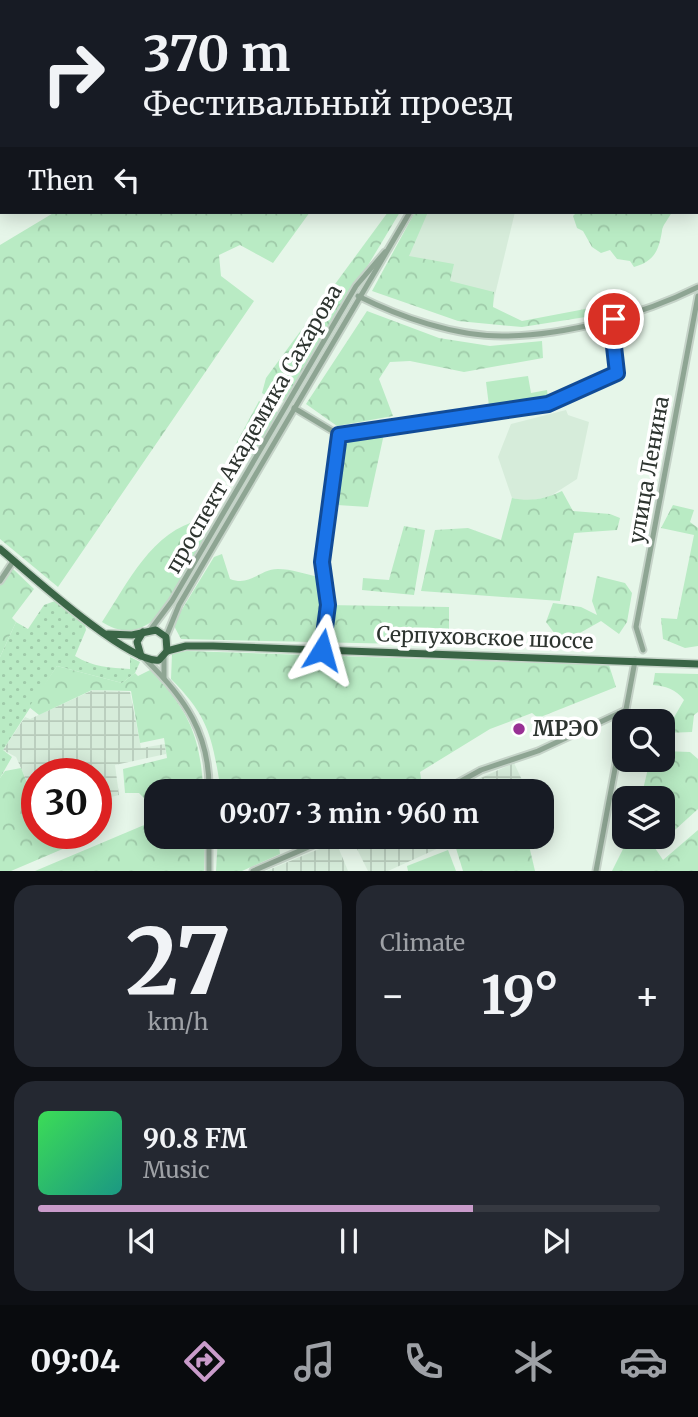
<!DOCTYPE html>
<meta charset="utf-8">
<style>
:root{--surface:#171b24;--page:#242831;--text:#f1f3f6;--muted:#9ea1a6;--line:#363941;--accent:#c99bca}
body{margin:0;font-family:Merriweather,serif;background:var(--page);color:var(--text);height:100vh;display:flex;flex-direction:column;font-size:26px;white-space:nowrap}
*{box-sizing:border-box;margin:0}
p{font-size:23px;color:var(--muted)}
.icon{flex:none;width:38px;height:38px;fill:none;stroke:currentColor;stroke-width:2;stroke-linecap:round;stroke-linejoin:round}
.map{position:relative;height:871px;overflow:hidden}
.sheet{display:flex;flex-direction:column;gap:14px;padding:14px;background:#0d0f14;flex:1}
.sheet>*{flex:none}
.top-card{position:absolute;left:0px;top:0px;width:698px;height:214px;box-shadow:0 4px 18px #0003;background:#171b24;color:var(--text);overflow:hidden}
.controls{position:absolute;left:612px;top:709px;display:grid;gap:14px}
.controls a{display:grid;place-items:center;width:63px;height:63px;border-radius:14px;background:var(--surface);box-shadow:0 4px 18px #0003;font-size:35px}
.speed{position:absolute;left:21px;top:758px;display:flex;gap:14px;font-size:35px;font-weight:700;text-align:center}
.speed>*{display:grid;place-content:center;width:91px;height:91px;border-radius:50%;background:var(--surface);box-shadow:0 4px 18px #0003;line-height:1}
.speed .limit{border:10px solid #d22;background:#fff;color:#111}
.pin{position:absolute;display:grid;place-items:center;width:60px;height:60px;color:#fff;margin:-30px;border:4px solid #fff;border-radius:50%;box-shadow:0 2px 7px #0007}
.me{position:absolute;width:77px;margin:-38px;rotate:8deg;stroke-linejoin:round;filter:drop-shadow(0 0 5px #0008)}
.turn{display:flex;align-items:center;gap:24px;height:147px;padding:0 28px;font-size:32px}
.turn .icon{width:91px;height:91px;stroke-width:2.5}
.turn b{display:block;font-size:49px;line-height:60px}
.then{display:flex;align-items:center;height:66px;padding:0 28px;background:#0003;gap:14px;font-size:26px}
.big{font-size:52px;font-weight:700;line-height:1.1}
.sheet .widget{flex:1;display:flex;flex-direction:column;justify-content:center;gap:10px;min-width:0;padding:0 24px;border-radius:21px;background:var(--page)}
.sheet .dial{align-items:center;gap:0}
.dial b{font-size:91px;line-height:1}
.song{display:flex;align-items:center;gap:21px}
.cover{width:84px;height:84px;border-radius:10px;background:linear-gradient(135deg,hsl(130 70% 55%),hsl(170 70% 35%))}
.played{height:7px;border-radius:4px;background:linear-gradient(90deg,var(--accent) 70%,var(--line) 70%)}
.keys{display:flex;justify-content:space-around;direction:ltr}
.heat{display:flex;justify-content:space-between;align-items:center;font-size:38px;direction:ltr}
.sheet .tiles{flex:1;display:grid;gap:14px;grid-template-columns:1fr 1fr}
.widget:last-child{grid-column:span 2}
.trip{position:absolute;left:144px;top:779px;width:410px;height:70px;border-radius:21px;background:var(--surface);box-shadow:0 4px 18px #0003;font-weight:700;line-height:70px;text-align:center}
.tab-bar{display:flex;height:112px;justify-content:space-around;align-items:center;background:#090b0e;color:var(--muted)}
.tab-bar .icon{width:49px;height:49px}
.tab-bar .current{color:var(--accent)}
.tab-bar b{font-size:32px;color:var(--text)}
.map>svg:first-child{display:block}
.built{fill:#d6ecda}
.industrial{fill:url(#industrial-grid)}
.grass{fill:url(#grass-dots)}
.forest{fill:url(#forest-crowns)}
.pitch{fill:#b9ebc4}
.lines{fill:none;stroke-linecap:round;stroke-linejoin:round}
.minor-casing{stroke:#c5d3c8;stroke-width:9}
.major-casing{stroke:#c5d3c8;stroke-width:10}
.minor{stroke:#8ea593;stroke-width:5}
.major{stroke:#3a6546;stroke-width:7}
.route-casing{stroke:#114b97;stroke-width:18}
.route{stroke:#1a73e8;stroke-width:12}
.poi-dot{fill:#983094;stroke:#fff;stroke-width:2.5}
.labels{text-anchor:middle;stroke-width:7;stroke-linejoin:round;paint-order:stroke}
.street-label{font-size:21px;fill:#2d342f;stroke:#fff}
.poi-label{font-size:21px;font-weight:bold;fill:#2d342f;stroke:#fff;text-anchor:start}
</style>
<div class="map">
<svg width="698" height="871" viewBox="0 0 698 871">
<defs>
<pattern id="industrial-grid" width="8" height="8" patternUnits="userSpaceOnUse" patternTransform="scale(1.75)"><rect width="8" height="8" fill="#d6ecda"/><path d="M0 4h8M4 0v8" fill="none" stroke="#b8cbbb"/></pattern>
<pattern id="grass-dots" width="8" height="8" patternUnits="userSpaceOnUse" patternTransform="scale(1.75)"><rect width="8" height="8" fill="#b9ebc4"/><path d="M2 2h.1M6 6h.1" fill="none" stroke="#9fcaa9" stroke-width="1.8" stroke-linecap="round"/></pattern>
<pattern id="forest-crowns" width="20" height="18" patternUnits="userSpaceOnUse" patternTransform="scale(1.75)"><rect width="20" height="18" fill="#b9ebc4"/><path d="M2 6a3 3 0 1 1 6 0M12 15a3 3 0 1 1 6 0" fill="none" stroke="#9fcaa9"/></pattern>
</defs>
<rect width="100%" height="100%" fill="#e6f6e9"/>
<g class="built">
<path d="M415,212H515L492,307L378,280Z"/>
<path d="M566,410L568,415L589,422L577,479L549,497L527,501L512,498L498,457L511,424Z"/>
</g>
<g class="industrial">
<path d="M93,690L130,692L141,748L165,744L166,754L115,765L119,795L96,801V774H37V804L16,757L3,750L25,717L30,719Z"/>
<path d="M514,763L523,782L503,791H452Z"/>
<path d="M351,837H463L388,871H368Z"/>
<path d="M336,842L348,871H266Z"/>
</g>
<path class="grass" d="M55,601L85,625L86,630L75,656C93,667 110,668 130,669V657L140,662L135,673L122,683L57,666L3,750L12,757L0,778V657L16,622L28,629L44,605Z"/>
<g class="forest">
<path d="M0,0H342L2,2L0,200Z"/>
<path d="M55,212H310L273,263L240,245L219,255L221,276L254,301L58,587L0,539V245Z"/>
<path d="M388,212H400L287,400L275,402L262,393L266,378Z"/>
<path d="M415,212H428L409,256L454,264L450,281L494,292L493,307L522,321L601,306L611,313L522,327L458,321L372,291Z"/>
<path d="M577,212H672C669,218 662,226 662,231C659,248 656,261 634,267L630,261L617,259L610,250L601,253L592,247L583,231L577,228L573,216Z"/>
<path d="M367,311L439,338L490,346L542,341L543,358L464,372L410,361L390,362L379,379L393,416L337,426L306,404Z"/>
<path d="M259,401L282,415L248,459L232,451Z"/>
<path d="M384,434L368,507L337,505L342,438Z"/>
<path d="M562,491L573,511L610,514L620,518L617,530L574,533L560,601L421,591L435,530L468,528L501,540L512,498C530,502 545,499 562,491Z"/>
<path d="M673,505L694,510L690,522L698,528V646L685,648L663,639L661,618L677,619L694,535L661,528Z"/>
<path d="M201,520L208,531C188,569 158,658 102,622C128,583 152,530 201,520Z"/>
<path d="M404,526L425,530L414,595L362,590L363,578L389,580Z"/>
<path d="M222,554L230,579C251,587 259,569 278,569C291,569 306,574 318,577L326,605L449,607V645L181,639L173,624L214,557Z"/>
<path d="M13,569L34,589L12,618L16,622L0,657V583Z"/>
<path d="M597,576L625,583L632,593L627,622L619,634L601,621L571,638L555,634L546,622L553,603L581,607L597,615L592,601Z"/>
<path d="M186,651L609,665L616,687L538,718L532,713L490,729L420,772L423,791H221C212,738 210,718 171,679L172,654Z"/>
<path d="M57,666L122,683L135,673L138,676L150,670C187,708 200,734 203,787L190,791H156V802L150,804L139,793H125L123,769L167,758L164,738L140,743L131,691L92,690L39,715L29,707Z"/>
<path d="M655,673L698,674V712L694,715L692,732L665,733L684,700C676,689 665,686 653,685Z"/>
<path d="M663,751L690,752L698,759V809L655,848L663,860L698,830V871H612L629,837L663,836V798H641L650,760H663Z"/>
<path d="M21,768L37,807V833H53L65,848L11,871H0V778L5,771Z"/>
<path d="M156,820V836L205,837L204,871H35Z"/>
<path d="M218,837H278L280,854L242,871H216Z"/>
<path d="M477,837H527L535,871H463L455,845Z"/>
</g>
<g class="pitch">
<path d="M528,376L531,393L547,390L548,398L489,406L486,382Z"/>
<path d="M448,850L456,871H408L407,866Z"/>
</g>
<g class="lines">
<g class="minor-casing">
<g id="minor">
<path d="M466,2V0"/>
<path d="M358,296C400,317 454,336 502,336C565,336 642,315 698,287"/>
<path d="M294,408L339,435L548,404L617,373L611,320"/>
<path d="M0,581L14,560"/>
<path d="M151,629L172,601L356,286L385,252"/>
<path d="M166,637L179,605L410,212"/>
<path d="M322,650L328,605L322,562L339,435"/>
<path d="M643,650L636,627L698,296"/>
<path d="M146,660C185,698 210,734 209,791"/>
<path d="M164,678V656"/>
<path d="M443,791L481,770L538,751L626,710"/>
<path d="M209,871V836"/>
<path d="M253,871L334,836"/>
<path d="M596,871L635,661"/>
</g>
</g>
<g class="major-casing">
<g id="major">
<path d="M0,549C25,570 130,665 159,660L167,651L166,637L156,630L132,635L108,634"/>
<path d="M167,651L186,646H213L698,664"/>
<path d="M141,656L137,642L143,632"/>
</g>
</g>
<use href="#minor" class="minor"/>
<use href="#major" class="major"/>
</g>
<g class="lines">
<g class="route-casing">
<path id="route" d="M322,650L328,605L322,562L339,435L548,404L617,373L611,320L614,319"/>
</g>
<use href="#route" class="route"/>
</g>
<circle class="poi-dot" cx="519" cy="729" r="7"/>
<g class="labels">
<g class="street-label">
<text transform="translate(254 429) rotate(-60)" y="7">проспект Академика Сахарова</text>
<text transform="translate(649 470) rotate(-80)" y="7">улица Ленина</text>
<text transform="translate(485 638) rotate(2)" y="7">Серпуховское шоссе</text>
</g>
<g class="poi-label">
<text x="533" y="736">МРЭО</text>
</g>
</g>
</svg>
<div class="controls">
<a><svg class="icon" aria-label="search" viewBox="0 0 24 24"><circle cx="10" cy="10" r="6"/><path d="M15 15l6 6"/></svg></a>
<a><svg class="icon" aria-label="layers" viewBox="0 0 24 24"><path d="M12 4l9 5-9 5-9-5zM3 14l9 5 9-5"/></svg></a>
</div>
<div class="speed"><div class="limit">30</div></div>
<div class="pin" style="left:614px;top:319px;background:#d93025"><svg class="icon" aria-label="arrive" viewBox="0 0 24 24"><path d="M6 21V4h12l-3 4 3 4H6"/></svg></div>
<svg class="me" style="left:322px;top:650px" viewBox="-20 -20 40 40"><path d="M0-17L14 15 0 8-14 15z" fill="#1a73e8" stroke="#fff" stroke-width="4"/></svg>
<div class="trip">09:07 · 3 min · 960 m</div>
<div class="top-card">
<div class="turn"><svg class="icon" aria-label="right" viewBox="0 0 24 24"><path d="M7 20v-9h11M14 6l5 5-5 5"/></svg><div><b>370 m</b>Фестивальный проезд</div></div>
<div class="then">Then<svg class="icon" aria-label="left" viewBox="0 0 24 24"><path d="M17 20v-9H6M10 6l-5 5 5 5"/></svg></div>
</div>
</div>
<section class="sheet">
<div class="tiles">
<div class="widget dial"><b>27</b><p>km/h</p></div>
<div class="widget"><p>Climate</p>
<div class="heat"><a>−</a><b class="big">19°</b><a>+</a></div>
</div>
<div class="widget">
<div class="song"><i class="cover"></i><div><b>90.8 FM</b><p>Music</p></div></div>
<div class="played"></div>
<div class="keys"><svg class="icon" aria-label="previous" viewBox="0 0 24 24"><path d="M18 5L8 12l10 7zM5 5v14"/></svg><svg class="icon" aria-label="pause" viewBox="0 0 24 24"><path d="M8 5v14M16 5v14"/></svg><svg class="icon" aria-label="next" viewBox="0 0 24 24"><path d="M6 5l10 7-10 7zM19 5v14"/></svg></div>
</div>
</div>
</section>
<nav class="tab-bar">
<b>09:04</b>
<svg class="icon current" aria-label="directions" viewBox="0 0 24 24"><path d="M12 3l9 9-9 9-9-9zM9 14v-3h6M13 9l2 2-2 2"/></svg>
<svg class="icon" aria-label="music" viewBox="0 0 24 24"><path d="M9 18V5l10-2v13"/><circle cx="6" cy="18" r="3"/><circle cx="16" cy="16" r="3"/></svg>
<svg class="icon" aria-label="phone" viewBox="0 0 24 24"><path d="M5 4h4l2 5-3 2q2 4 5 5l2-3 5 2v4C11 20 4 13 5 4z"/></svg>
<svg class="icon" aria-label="climate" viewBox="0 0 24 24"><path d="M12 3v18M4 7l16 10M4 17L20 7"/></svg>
<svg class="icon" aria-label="car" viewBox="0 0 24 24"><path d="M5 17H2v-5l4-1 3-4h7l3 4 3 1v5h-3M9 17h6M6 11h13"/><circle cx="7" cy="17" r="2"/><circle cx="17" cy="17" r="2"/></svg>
</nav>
